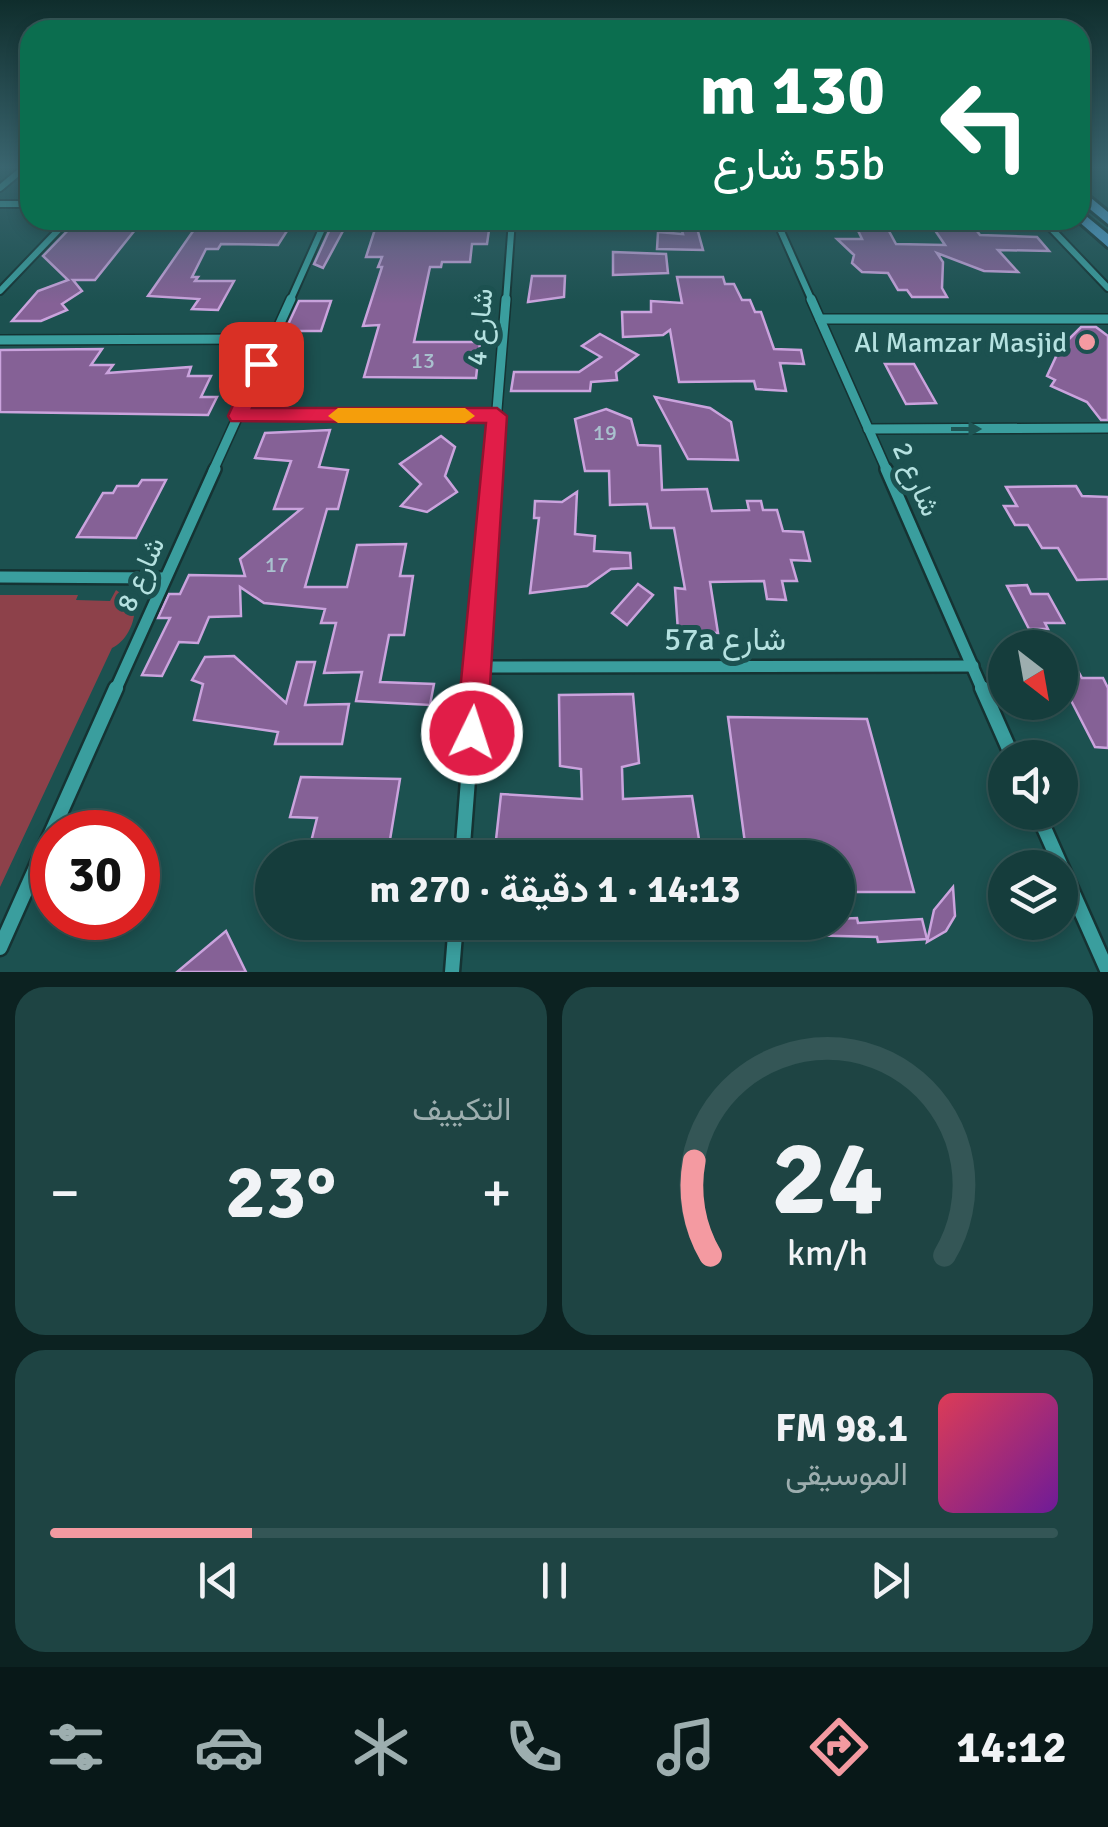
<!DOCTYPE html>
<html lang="ar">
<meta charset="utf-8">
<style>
:root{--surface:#153d3c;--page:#1e4443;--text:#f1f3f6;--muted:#9daeaf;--line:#345656;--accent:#f49aa1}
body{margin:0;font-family:Signika,Vazirmatn,sans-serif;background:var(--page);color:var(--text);direction:rtl;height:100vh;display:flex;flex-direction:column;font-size:38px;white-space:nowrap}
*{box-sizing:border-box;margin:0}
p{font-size:32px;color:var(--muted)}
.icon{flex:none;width:55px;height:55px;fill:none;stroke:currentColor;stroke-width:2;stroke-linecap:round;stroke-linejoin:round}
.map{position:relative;height:972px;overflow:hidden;direction:ltr}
.drawer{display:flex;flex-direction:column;gap:15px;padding:15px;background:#0c2221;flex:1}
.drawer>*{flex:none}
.banner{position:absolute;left:20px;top:20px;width:1070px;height:210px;border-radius:30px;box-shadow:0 5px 15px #0003,0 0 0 2px var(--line);direction:rtl;background:#0b6e4f;color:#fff;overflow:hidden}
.needle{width:65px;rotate:149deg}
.fabs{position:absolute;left:988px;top:630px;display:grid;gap:20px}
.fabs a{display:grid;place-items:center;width:90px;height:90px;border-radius:50%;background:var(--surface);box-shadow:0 5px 15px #0003,0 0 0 2px var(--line);font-size:50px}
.speed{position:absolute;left:30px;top:810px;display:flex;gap:20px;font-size:50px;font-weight:700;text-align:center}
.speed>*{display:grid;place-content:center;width:130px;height:130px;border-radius:50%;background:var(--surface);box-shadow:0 5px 15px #0003,0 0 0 2px var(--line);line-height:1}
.speed .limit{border:15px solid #d22;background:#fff;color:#111}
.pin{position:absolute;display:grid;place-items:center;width:85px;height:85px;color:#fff;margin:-42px;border-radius:20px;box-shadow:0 5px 15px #0006}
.me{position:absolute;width:110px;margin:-55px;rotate:4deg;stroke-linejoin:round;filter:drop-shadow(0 0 8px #0008)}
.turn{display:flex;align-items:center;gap:35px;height:210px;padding:0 40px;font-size:45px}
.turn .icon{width:130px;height:130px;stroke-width:2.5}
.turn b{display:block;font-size:70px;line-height:85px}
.big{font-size:75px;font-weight:700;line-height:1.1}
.drawer .card{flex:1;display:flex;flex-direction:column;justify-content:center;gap:15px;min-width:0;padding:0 35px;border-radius:30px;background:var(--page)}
.drawer .dial{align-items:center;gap:0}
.dial svg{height:260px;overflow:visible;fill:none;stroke:var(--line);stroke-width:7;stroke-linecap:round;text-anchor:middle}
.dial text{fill:var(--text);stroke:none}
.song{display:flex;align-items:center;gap:30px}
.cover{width:120px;height:120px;border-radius:15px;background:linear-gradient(135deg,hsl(350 70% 55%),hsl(280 70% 35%))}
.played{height:10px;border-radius:5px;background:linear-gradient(90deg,var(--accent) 20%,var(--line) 20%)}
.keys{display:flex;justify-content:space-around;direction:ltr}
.heat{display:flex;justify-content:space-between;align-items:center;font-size:55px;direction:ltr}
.drawer .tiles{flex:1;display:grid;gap:15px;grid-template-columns:1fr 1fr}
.card:last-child{grid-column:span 2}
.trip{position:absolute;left:255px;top:840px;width:600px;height:100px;border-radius:50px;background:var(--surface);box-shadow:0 5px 15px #0003,0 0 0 2px var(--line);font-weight:700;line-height:100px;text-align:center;direction:rtl}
.tab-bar{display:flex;height:160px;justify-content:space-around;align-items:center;background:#081818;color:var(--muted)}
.tab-bar .icon{width:70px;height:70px}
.tab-bar .current{color:var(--accent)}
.tab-bar b{font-size:45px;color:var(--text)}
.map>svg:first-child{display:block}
.green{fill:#8d414a}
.building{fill:#856196;stroke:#caa3dd;stroke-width:2.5}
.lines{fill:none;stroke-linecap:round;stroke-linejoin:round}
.minor-far3-casing{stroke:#153333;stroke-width:10}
.minor-far2-casing{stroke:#153333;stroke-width:12}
.minor-far1-casing{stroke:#153333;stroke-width:16}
.minor-casing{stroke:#153333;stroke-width:19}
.primary-casing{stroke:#153333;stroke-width:6}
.minor-far3{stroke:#3a9e9e;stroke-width:6}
.minor-far2{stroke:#3a9e9e;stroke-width:9}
.minor-far1{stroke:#3a9e9e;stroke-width:11}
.minor{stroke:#3a9e9e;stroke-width:14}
.primary{fill:#52a2d3;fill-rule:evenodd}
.oneway{fill:#1e5554}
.route{fill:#e11d48;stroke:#92132f;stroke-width:2.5}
.slow{fill:#f59e0b}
.poi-dot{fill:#f49aa1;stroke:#1c5150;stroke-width:4}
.labels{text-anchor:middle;stroke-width:10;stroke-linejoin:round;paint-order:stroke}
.number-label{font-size:22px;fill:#a9c1ce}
.street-label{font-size:28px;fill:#b5e1e0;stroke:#1c5150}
.poi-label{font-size:28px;fill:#b5e1e0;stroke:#1c5150;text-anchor:end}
.near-street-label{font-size:32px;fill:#b5e1e0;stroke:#1c5150}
</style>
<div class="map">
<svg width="1108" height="972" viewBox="0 0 1108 972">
<rect width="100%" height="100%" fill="#1c5150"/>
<path class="green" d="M116,590L134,603C137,620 127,641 112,648L0,887V595H78L76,600L110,601Z"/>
<g class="building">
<path d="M78,220H143L95,280H73L82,291L62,304L67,310L41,321H12L38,291L68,280L43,256Z"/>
<path d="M253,220H294L278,245L221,244L218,249H206L192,277H198L195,281H234L218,310L192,309L199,299L148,296L198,224Z"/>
<path d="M853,220H883L896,244L945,245L928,220H950L955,227H974L980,235L1037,237L1049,251L998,250L1018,272L984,271L937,253L943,262L942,288L947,297H912L907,290H898L888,273L862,272L852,263L854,255L837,239H862Z"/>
<path d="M681,227L697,228L703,250L657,249L658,232L683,234Z"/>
<path d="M330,229H344L323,268L314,264Z"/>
<path d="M375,229L489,230L487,244H472L470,262H442L441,267H430L414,342H480L476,378L364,377L379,325L363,326L382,267H378L382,257H366Z"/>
<path d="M613,252L666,254L668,273L613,275Z"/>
<path d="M532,276H565L564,297L528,302Z"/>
<path d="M677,277H723L725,284H734L742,300H750L755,312H761L774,349L801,350L804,364L780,363L786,391L756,389L754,381L679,382L670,330L663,335L623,337L622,312H651V301L682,303Z"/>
<path d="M299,301H331L321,331H285Z"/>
<path d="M1081,327H1096L1108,336V420H1101L1087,402L1051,386L1055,380L1047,376L1060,348Z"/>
<path d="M600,334L638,355L616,372L617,380L591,382L590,391H511L514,372H579L601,357L582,346Z"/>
<path d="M102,349L91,365H113L107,373L191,367L188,376H211L201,397H217L208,415L0,412V350Z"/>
<path d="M885,364H914L936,403L906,404Z"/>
<path d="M655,397L710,408L731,422L738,460L688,459Z"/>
<path d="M606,409L631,419L638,445L660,446L662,490L707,489L712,511L749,510L747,501H761L763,510H777L783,531L803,532L810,561L791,560L797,581H782L786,600L767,599L764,581L710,582L718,633L678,631L675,588L685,589L674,528H651L647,504L610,505L609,471H585L575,419Z"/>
<path d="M330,430L319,467L348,470L338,509H327L305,587H347L357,545L406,544L400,576H413L404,635H389L380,682L434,684L430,705L356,701L362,672L324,673L336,623H321L325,609L264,603L240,587L241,616L209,617L198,643L179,642L162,676L142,675L170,618H158L169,594H180L189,575L245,576L240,559L301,509H274L291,461L255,458L265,433Z"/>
<path d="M441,436L455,447L445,476L457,492L427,512L401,506L421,484L400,464Z"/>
<path d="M142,480H166L136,538L77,537L103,493H113L117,486H138Z"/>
<path d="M1076,486L1082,496L1108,497V579L1077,580L1058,548H1042L1028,525H1015L1004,506H1017L1006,487Z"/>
<path d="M577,492L575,534L595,536L594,551L630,553L631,568L611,569L587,586L530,593L539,518H534L535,501L562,502Z"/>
<path d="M638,584L653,595L627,625L612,613Z"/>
<path d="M1027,585L1031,594H1048L1064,623H1045L1048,629H1029L1007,586Z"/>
<path d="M234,656L286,703L297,662H315L305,705L349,704L342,744H275L278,732L194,720L203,684L192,680L205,657Z"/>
<path d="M1060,662H1073L1082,678H1103L1108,688V748L1095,747L1060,679Z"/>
<path d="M633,694L639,763L622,767L623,799L692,796L702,858H494L501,794L582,799L581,769L560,766L559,695Z"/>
<path d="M728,717L867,719L914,892H838V858H747Z"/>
<path d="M301,777L400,779L387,858H307L317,818L290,817Z"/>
<path d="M953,887L955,916L946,931L927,942L934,910Z"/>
<path d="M857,918L858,923L922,919L927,939L878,942L877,937L760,934V922Z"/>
<path d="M611,922H661L662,935L612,936Z"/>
<path d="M226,931L246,972H177Z"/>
</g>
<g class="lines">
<g class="minor-far3-casing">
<g id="minor-far3">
<path d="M0,188L24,168"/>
<path d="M0,204H30"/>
<path d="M776,220L812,301"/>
<path d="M1043,220L1108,288"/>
<path d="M0,291L68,220"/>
<path d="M290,301L326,220"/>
<path d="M506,301L512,220"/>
</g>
</g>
<g class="minor-far2-casing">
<g id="minor-far2">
<path d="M811,299L887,471"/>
<path d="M820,319H1108"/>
<path d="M0,340L273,339"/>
<path d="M238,415L497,416"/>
<path d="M868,429L1108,428"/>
<path d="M213,471L291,299"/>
<path d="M492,471L506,299"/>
</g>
</g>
<g class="minor-far1-casing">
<g id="minor-far1">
<path d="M886,469L983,691"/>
<path d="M0,577L165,578"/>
<path d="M477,667L973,666"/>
<path d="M115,691L215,469"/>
<path d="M475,691L492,469"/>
</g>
</g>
<g class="minor-casing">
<g id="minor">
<path d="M982,688L1013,758"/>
<path d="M1037,812L1108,972"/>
<path d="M462,858L475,688"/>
<path d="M0,948L116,688"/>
<path d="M452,972L456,922"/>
</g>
</g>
<g class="primary-casing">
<g id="primary">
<path d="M1080,189L1108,212V224L1080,201Z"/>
<path d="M1080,211L1108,234V247L1077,220H1080Z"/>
</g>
</g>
<use href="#minor-far3" class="minor-far3"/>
<use href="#minor-far2" class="minor-far2"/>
<use href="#minor-far1" class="minor-far1"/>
<use href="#minor" class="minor"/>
<use href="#primary" class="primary"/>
</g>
<defs><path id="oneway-solid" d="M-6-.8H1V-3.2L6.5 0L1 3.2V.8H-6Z" transform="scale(2.5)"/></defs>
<use class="oneway" href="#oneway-solid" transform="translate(966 429)"/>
<linearGradient id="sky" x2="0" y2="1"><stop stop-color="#0f2d2c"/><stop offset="0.55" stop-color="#3a656f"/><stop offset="1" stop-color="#3a656f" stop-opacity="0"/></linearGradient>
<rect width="1108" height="304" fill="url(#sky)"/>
<path class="route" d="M261,358L271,364L252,408H497L507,416L487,733L482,744L472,748L461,744L456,733L486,423L231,421L228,416L252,364Z"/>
<path class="slow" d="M338,408H465L475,416L465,423H338L328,416Z"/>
<circle class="poi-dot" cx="1087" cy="342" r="10"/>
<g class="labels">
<g class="number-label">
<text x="423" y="368">13</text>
<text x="605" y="440">19</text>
<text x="277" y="572">17</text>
</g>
<g class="street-label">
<text transform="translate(479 327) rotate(-85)" y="10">شارع 4</text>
<text transform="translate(917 479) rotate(66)" y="10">شارع 2</text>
<text transform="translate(140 574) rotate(-66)" y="10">شارع 8</text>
</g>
<g class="poi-label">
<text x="1067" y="352">Al Mamzar Masjid</text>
</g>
<g class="near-street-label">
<text x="725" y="650">57a شارع</text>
</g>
</g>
</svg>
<div class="fabs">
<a><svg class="needle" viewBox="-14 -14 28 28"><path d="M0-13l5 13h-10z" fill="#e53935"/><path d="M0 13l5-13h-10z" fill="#9daeaf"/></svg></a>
<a><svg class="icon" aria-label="sound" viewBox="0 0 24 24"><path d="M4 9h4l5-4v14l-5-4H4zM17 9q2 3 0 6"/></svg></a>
<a><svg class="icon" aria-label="layers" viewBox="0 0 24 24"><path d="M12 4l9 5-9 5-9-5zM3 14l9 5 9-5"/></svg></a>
</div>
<div class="speed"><div class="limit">30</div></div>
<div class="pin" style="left:261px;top:364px;background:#d93025"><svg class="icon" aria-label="arrive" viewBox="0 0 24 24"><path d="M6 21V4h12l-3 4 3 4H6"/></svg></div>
<svg class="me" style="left:472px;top:733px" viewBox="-20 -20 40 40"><circle r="17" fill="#e11d48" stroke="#fff" stroke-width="3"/><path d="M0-11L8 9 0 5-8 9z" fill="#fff"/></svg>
<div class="trip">14:13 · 1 دقيقة · 270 m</div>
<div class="banner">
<div class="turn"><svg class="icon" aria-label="left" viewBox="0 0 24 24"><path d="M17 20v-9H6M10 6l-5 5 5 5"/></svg><div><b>130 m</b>55b شارع</div></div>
</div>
</div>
<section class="drawer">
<div class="tiles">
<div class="card dial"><svg viewBox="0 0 100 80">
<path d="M14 69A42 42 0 1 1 86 69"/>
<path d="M14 69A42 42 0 0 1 9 40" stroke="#f49aa1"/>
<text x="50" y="56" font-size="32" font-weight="700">24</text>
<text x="50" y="72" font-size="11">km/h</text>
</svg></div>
<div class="card"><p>التكييف</p>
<div class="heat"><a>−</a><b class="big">23°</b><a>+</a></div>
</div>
<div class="card">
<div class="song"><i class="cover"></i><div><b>98.1 FM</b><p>الموسيقى</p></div></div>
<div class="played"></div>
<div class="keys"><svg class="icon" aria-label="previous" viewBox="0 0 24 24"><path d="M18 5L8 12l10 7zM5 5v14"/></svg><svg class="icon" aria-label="pause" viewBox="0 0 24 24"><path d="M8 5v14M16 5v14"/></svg><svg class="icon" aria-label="next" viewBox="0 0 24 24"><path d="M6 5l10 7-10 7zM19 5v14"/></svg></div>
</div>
</div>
</section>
<nav class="tab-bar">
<b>14:12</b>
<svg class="icon current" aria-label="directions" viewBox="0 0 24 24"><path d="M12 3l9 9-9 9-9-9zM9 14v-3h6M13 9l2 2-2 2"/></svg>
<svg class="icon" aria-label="music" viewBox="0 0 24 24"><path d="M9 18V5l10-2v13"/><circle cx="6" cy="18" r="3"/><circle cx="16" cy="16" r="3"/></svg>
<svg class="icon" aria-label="phone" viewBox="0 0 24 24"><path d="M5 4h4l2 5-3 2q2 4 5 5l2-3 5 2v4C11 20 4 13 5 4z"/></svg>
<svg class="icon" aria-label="climate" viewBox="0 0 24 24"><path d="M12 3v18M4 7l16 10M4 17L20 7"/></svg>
<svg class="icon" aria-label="car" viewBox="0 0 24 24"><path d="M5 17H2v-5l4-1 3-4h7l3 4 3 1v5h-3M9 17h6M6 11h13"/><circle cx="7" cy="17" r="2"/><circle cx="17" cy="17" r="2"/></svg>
<svg class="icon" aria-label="filters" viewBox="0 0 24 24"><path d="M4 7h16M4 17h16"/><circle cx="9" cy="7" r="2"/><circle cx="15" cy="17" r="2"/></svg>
</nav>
